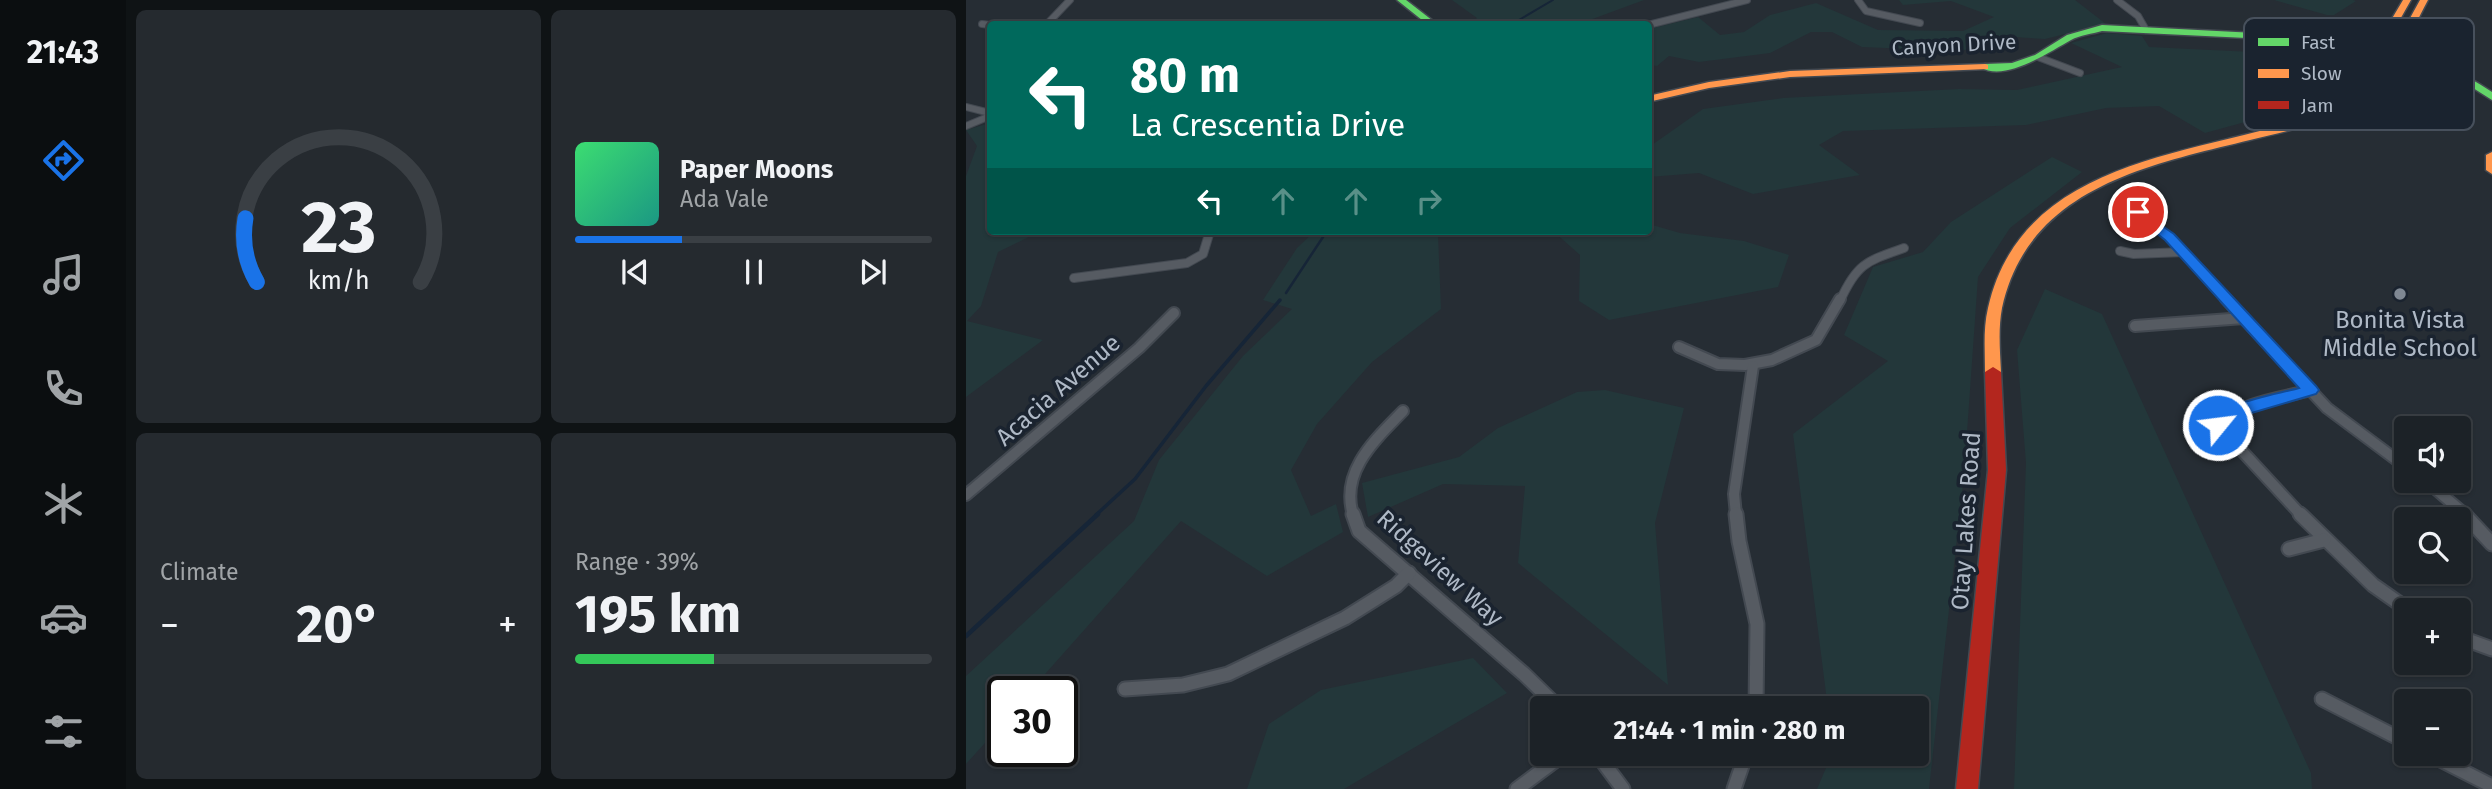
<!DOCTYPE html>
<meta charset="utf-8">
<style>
:root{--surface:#1c2227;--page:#252a2f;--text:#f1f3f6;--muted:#a0a4a7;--line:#3a3f44;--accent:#1a73e8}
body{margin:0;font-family:"Fira Sans",sans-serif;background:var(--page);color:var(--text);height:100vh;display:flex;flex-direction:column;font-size:26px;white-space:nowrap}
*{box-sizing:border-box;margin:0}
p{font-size:23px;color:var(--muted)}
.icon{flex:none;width:38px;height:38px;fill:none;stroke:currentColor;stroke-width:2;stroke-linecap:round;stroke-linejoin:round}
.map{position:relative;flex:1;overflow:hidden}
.sheet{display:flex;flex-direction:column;gap:10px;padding:10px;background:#0f1315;width:840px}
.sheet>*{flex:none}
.top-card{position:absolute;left:21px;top:21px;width:665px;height:214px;border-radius:7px;box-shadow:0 2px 5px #0004,0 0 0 2px var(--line);background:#00695c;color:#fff;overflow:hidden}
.buttons{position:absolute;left:1428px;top:416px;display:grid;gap:14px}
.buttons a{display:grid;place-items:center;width:77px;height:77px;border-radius:7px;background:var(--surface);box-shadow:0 2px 5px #0004,0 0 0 2px var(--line);font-size:35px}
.speed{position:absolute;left:21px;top:676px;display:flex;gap:14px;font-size:35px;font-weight:700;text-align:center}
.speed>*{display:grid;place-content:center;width:91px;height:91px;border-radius:50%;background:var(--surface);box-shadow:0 2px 5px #0004,0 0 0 2px var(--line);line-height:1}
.speed .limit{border:4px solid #111;border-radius:10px;background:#fff;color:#111}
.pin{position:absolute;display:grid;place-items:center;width:60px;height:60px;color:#fff;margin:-30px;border:4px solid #fff;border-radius:50%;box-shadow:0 2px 7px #0007}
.me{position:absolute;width:77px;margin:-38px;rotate:61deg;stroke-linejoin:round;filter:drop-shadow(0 0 5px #0008)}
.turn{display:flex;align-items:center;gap:24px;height:147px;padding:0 28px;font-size:32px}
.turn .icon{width:91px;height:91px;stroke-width:2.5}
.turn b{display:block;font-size:49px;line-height:60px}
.lanes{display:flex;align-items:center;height:66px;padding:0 28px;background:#0003;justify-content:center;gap:35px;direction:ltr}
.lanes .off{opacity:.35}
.big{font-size:52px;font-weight:700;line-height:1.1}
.sheet .widget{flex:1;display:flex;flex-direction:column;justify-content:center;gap:10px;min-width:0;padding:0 24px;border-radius:10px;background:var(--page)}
.sheet .dial{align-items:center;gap:0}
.dial svg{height:182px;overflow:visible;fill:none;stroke:var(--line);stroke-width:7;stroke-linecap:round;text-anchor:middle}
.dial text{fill:var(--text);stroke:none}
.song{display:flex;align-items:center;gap:21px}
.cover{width:84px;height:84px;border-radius:10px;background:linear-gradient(135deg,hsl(140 70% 55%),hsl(170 70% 35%))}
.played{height:7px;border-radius:4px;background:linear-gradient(90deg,var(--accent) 30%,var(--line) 30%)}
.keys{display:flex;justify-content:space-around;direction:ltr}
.heat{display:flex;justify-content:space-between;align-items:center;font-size:38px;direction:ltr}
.charge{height:10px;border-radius:5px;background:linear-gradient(90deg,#34c759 39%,var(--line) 0)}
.sheet .tiles{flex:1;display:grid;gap:10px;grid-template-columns:repeat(2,1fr)}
.trip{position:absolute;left:564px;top:696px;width:399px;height:70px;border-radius:7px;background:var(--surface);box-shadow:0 2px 5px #0004,0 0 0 2px var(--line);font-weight:700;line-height:70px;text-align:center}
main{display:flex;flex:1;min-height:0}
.menu{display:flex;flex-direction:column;width:126px;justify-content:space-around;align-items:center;background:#0b0e10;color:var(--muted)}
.menu .icon{width:49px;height:49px}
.menu .selected{color:var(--accent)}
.menu b{font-size:32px;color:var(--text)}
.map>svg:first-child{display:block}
.green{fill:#23373a}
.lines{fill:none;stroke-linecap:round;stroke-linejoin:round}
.stream-far3{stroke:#162537;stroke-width:2}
.stream-far2{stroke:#162537;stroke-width:2.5}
.stream-far1{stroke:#162537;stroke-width:3.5}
.stream{stroke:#162537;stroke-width:4.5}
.street-far3-casing{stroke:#434951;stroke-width:8}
.street-far2-casing{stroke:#434951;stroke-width:10}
.street-far1-casing{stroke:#434951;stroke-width:14}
.street-casing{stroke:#434951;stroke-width:17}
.fast-casing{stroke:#434951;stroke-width:3}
.slow-casing{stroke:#434951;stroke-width:3}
.jam-casing{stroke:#434951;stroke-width:3}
.street-far3{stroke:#565b62;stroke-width:6}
.street-far2{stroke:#565b62;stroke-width:8}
.street-far1{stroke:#565b62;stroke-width:10}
.street{stroke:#565b62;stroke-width:13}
.fast{fill:#63d668;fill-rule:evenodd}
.slow{fill:#ff974d;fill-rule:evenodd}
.jam{fill:#b3261e;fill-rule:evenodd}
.route{fill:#1a73e8;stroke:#114b97;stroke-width:2}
.poi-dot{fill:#7f8893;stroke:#1a232f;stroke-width:2.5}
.labels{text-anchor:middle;stroke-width:7;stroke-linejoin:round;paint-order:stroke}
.far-street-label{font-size:21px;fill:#afb9c6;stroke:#1a232f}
.poi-label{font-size:24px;fill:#afb9c6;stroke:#1a232f}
.street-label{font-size:24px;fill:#afb9c6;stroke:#1a232f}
.key{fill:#1a232f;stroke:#47505c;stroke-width:2}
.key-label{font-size:19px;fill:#afb9c6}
</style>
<main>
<nav class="menu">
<b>21:43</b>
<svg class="icon selected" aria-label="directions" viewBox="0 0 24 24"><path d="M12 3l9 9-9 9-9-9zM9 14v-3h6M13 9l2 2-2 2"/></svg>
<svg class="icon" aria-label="music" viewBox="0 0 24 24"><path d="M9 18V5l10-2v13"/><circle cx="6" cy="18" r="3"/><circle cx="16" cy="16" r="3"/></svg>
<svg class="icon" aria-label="phone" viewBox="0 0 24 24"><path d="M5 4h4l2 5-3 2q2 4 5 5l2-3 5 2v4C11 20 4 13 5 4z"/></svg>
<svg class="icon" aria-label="climate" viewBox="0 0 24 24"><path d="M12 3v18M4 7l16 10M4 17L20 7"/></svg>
<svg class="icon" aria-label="car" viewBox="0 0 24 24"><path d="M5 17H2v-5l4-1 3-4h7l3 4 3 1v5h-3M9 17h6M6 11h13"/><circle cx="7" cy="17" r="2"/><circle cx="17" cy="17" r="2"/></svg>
<svg class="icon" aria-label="filters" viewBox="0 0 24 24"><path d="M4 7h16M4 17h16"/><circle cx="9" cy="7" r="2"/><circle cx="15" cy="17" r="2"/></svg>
</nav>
<section class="sheet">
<div class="tiles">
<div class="widget dial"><svg viewBox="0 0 100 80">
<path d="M14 69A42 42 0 1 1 86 69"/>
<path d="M14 69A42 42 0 0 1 9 41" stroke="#1a73e8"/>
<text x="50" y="56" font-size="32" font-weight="700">23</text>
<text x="50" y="72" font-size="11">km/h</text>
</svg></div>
<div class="widget">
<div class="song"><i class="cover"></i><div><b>Paper Moons</b><p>Ada Vale</p></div></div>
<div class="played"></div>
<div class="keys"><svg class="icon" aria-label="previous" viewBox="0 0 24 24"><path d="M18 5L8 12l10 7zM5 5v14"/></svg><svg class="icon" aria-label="pause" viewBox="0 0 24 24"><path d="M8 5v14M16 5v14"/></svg><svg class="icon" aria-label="next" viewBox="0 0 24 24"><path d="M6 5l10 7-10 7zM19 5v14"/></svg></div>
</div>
<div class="widget"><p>Climate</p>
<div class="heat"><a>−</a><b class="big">20°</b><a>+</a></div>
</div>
<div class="widget"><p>Range · 39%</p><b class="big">195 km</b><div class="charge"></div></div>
</div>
</section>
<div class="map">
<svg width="1526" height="789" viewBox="0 0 1526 789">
<rect width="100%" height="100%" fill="#262d34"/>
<g class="green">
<path d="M486,0H678L613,24H505L511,18Z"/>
<path d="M933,0H1109L1140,24L1079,39L1034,36L1025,45L993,51L896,47L866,32H845L804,53L733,62L703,56L691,66L683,65L688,44L683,40V29L732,17L754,35L778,32L804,15L850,3L912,30L997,31L1028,17L985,1L937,5Z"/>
<path d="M1308,0H1387L1390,1L1368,15H1361Z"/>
<path d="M1141,33L1176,36L1183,47L1307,53L1309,44C1339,42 1369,45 1398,54L1351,90L1312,113L1239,133L1193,106L1140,108L1060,125L877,131L853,145L894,175L787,194L733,173L683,177V147L737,109L817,98L993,89L1051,90L1156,67L1105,43Z"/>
<path d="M24,123V231H95L67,235L32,252L15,306L1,321L77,340L0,397V176L11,146L0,130Z"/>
<path d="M1086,157L1116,172L1044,228L1012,277L998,475L963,789H851L866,754H950V709H862L827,434L922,361L878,335L907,267L957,252L985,222Z"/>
<path d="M683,224L714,233L778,241L823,255L812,287L643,320L613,301L614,255L587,231H682Z"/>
<path d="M349,231H470L472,234L475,309L406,362L351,424L325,470L345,516L370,504L377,532L301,576L215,521L64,691H37V723L0,764V676L168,521L193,460L277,356L326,309L297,300L331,248Z"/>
<path d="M1079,289L1136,314L1345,773L1346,789H1048L1060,463L1051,350Z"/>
<path d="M639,390L718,408L689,523L702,685L552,563L559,486L477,484L402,517L396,483L493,457L532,428L611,392Z"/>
<path d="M507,658L541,693L378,789H281L303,724L355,690Z"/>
</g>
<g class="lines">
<path class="stream-far3" d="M546,24L587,0"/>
<path class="stream-far2" d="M320,293L361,231"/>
<path class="stream-far1" d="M130,515L169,479L240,386L314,300"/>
<path class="stream" d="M0,636L132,514"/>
<g class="street-far3-casing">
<g id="street-far3">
<path d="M892,0L900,11L954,23"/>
<path d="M1151,0L1172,16L1180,30"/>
<path d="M16,24L24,25"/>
<path d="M60,24H142"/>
<path d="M81,24L104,0"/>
<path d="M682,25L781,0"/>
<path d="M1072,57L1114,73"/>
<path d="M0,107L24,113"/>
<path d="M0,126L24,116"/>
</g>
</g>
<g class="street-far2-casing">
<g id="street-far2">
<path d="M1172,212L1203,237L1262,301"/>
<path d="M1154,251L1168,254L1218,252"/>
<path d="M108,278L221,263L237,254L244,231"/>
<path d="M874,301C891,263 901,261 938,248"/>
</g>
</g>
<g class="street-far1-casing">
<g id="street-far1">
<path d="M1260,299L1361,408L1440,467"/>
<path d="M1169,326L1278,318"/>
<path d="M713,347L752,364L779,365L806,360L850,340L874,299"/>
<path d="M1460,481L1500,515"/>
<path d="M0,495L173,348L208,313"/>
<path d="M387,515C374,471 409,440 437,411"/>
<path d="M770,515L768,494L787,366"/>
<path d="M1335,515L1252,425C1274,402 1315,398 1345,390"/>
</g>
</g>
<g class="street-casing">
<g id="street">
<path d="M387,514L393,531L558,674L594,709"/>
<path d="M770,514L773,541L791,624L790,709"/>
<path d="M1334,514L1407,585L1444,611"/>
<path d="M1498,514L1526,544"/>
<path d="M1323,549L1358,540"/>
<path d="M1493,637L1526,649"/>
<path d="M159,689L217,685L262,674L379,618L430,586L443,573"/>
<path d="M1356,699L1440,742"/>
<path d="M631,754L657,789"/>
<path d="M1463,754L1526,786"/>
<path d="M551,789L598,754"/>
<path d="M768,789L780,754"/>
</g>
</g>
<g class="fast-casing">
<g id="fast">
<path d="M431,0H440L471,24H461Z"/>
<path d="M1136,25C1181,27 1225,30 1270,32C1360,36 1450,40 1526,92V100L1496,81L1466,66L1406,49L1340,41L1136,31C1126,34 1114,35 1105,40C1083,52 1039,83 1014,67L1019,64L1046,63L1069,55L1101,35Z"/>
</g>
</g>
<g class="slow-casing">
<g id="slow">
<path d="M1437,0H1445L1411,60L1382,94H1374V90L1402,59Z"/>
<path d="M1454,0H1462C1443,36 1424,81 1390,104C1359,124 1319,131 1284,140C1182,165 1062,188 1036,308C1032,329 1034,351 1035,372L1027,377L1022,376L1019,372C1019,351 1017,329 1022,308C1050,184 1172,161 1278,135C1313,126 1353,119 1383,99C1416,76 1435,34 1454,0Z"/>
<path d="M1019,64L1022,65V69L824,77L743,88L682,102V96L743,82L824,71Z"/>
<path d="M1526,152V174L1520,170V155Z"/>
</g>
</g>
<g class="jam-casing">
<path id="jam" d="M1027,367L1035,372L1040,470L1012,789H990L1022,470L1019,372Z"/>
</g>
<use href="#street-far3" class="street-far3"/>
<use href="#street-far2" class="street-far2"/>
<use href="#street-far1" class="street-far1"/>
<use href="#street" class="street"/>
<use href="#fast" class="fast"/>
<use href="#slow" class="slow"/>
<use href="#jam" class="jam"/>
</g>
<path class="route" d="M1172,209L1208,234L1350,386L1353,390L1350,394L1272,417L1261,424L1258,429H1247L1244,425C1255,402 1309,395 1333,388L1199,240L1167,215L1166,212Z"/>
<circle class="poi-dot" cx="1434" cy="294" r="7"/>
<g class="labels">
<g class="far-street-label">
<text transform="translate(988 45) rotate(-3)" y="7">Canyon Drive</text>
</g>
<g class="poi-label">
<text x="1434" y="328">Bonita Vista<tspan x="1434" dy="28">Middle School</tspan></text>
</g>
<g class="street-label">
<text transform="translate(92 390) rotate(-41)" y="8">Acacia Avenue</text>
<text transform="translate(1000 521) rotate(-86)" y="8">Otay Lakes Road</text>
<text transform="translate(474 568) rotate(42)" y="8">Ridgeview Way</text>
</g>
</g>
<rect x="1278" y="18" width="230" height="112" rx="10" class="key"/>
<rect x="1292" y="38" width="31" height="8" fill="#63d668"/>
<rect x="1292" y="69" width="31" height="9" fill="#ff974d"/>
<rect x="1292" y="101" width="31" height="8" fill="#b3261e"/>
<g class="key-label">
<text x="1335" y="49">Fast</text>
<text x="1335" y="80">Slow</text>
<text x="1335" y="112">Jam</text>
</g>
</svg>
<div class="buttons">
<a><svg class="icon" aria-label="sound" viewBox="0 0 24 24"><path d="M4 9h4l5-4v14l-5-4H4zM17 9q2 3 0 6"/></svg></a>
<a><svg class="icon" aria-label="search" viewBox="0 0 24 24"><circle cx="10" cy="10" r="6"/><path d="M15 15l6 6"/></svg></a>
<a>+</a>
<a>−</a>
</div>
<div class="speed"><div class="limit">30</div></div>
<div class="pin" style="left:1172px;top:212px;background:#d93025"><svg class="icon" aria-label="arrive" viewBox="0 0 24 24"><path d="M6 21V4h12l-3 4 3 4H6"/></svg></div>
<svg class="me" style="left:1252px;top:425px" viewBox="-20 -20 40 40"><circle r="17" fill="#1a73e8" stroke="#fff" stroke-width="3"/><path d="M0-11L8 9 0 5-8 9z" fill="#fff"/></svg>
<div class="trip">21:44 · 1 min · 280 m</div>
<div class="top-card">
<div class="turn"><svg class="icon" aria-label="left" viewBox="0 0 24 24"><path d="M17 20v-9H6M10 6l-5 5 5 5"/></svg><div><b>80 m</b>La Crescentia Drive</div></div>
<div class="lanes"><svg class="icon" aria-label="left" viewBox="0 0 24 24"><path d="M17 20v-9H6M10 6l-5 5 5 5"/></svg><svg class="icon off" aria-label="ahead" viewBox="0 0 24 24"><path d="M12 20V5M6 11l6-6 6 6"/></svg><svg class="icon off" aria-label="ahead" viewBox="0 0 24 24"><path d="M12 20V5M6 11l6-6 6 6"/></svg><svg class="icon off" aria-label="right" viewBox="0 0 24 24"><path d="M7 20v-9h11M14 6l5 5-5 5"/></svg></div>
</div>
</div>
</main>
